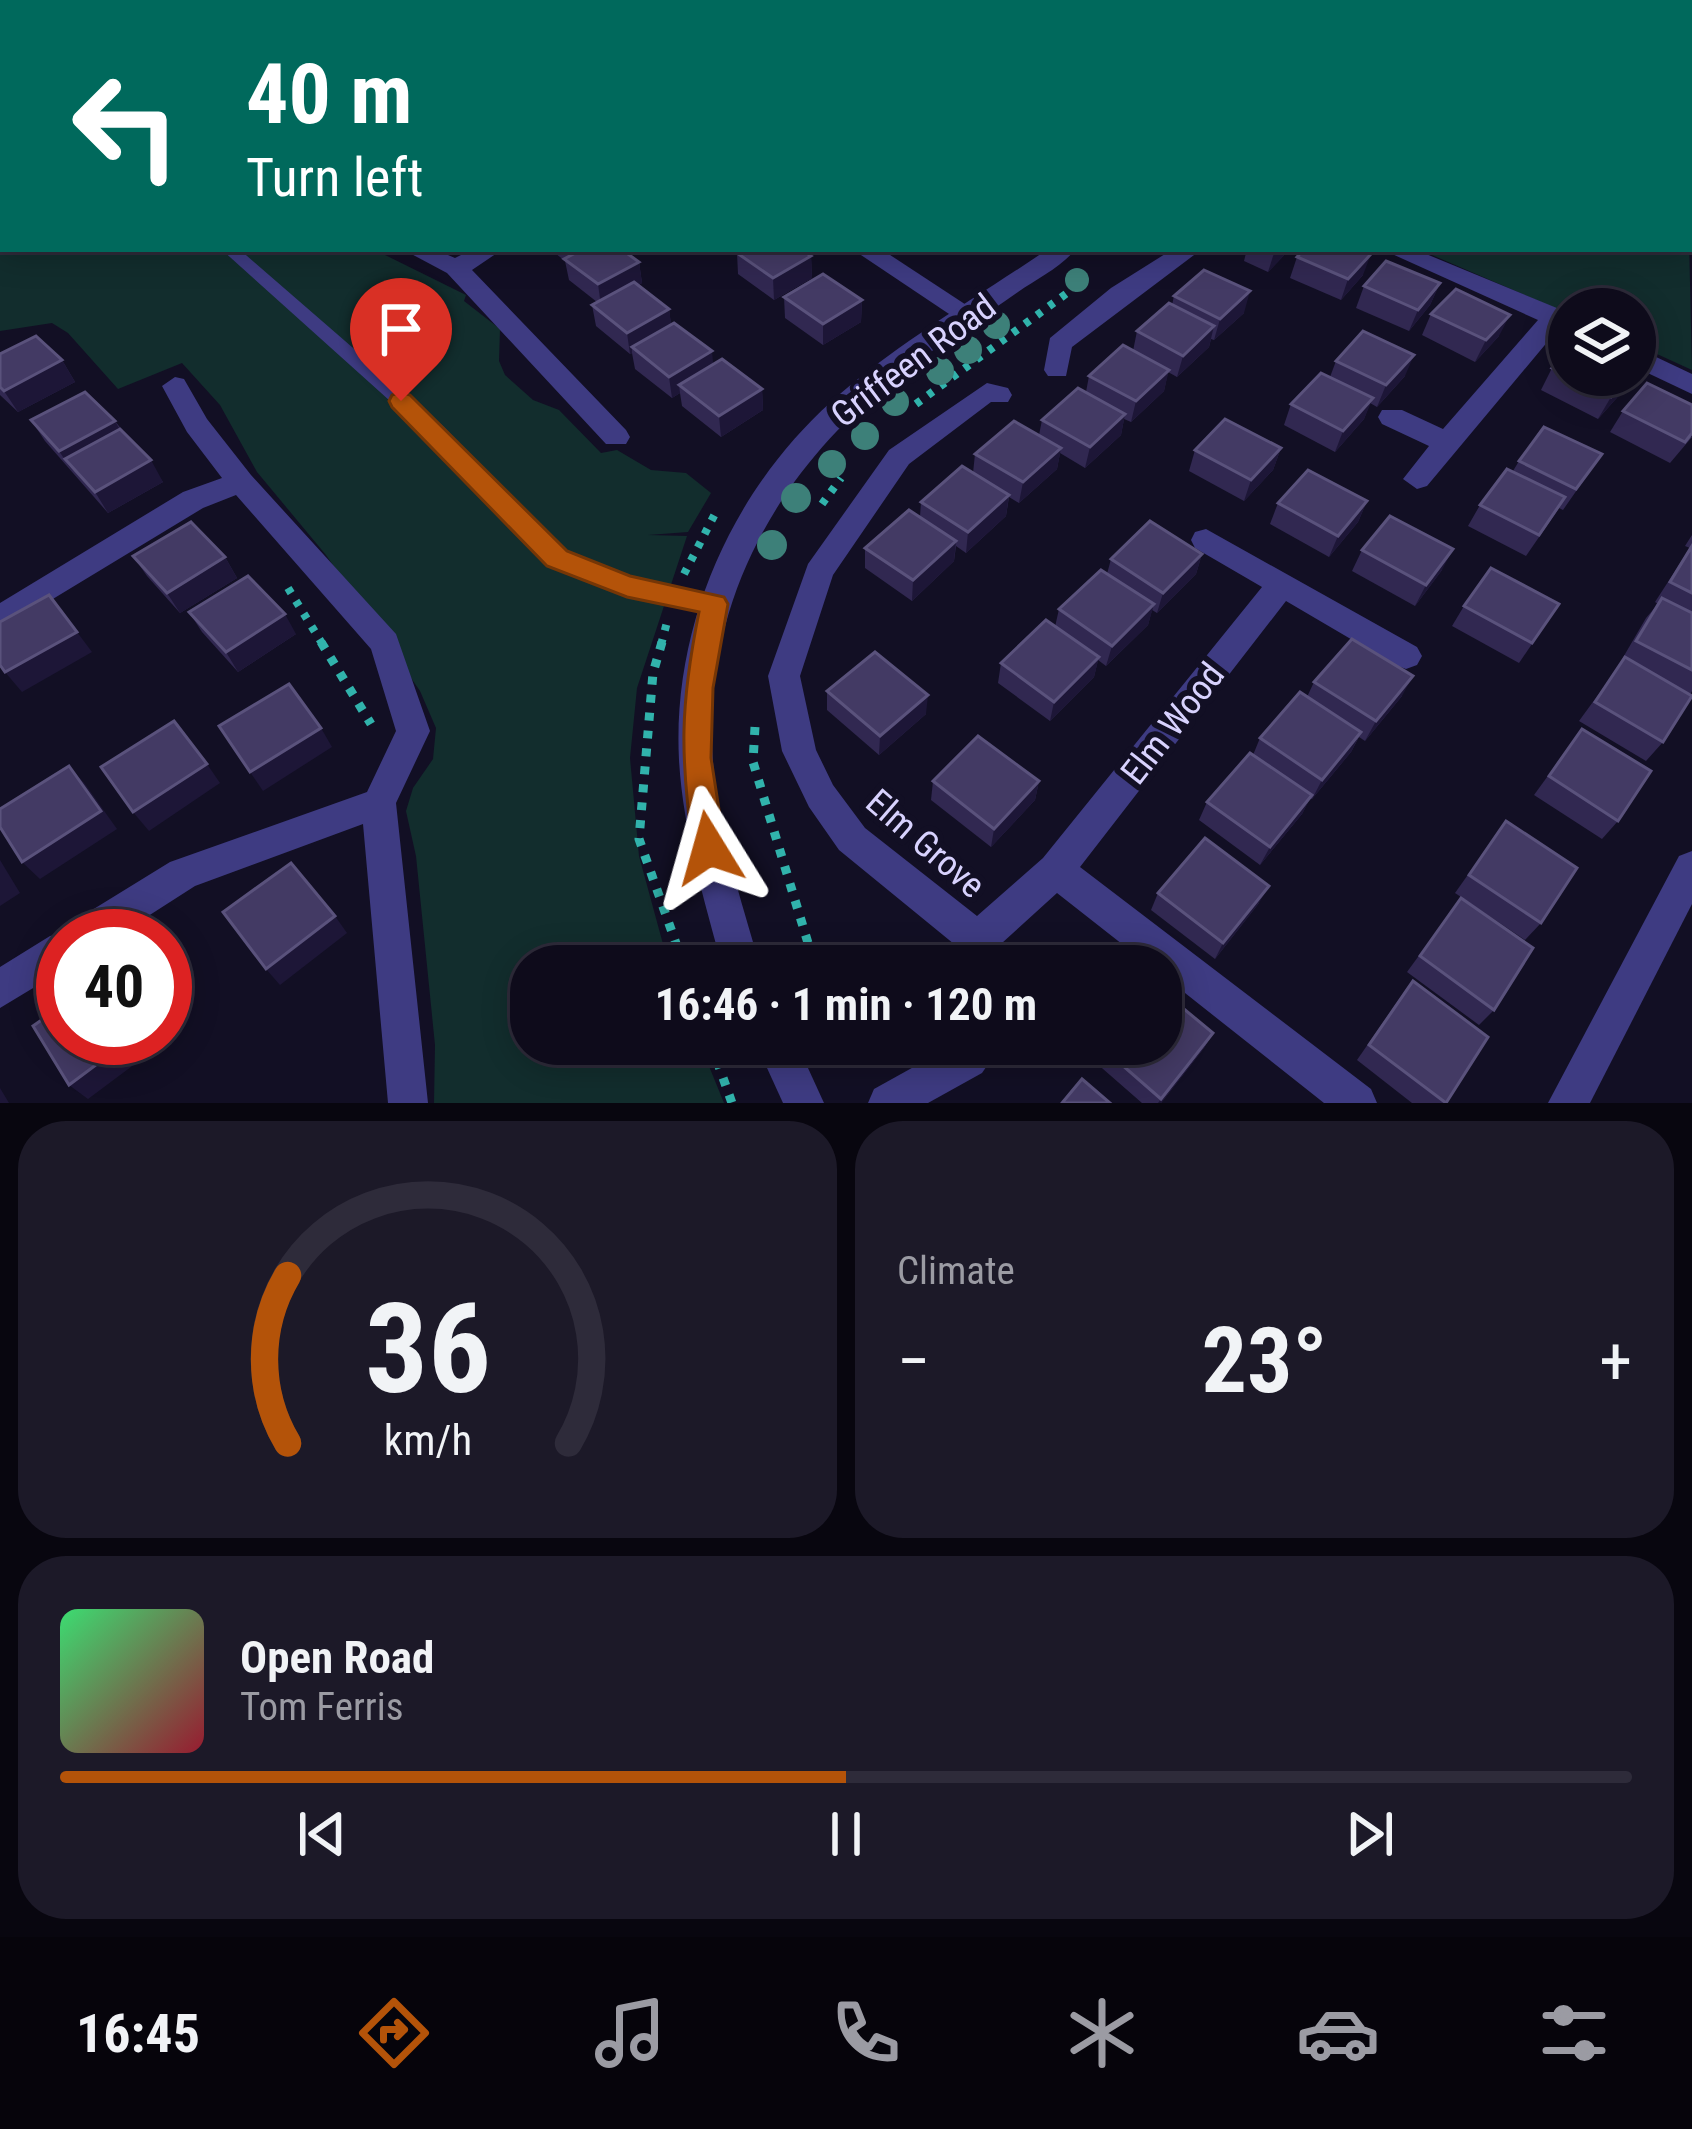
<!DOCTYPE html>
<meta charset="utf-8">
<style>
:root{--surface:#0e0b1b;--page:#1c1928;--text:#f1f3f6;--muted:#9b9ba3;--line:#2e2b3a;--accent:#b45309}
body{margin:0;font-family:"Roboto Condensed",sans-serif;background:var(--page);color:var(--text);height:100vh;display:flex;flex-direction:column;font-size:45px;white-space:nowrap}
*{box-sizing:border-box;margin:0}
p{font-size:39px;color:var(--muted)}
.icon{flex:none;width:66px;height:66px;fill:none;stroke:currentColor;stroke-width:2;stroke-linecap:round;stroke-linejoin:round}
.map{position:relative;height:1103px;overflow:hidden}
.drawer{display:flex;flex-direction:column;gap:18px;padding:18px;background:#08060f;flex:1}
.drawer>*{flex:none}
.top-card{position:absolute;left:0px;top:0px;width:1692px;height:252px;box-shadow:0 6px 30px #0003,0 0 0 3px var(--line);background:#00695c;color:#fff;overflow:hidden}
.buttons{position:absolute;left:1548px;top:288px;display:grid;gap:24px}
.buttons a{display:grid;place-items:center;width:108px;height:108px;border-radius:50%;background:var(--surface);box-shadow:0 6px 30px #0003,0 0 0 3px var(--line);font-size:60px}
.speed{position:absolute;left:36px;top:909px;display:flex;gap:24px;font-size:60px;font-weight:700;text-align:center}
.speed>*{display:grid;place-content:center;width:156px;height:156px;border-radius:50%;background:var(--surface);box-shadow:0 6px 30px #0003,0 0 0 3px var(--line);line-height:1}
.speed .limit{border:18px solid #d22;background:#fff;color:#111}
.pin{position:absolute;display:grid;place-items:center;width:102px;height:102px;color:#fff;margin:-123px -51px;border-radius:50% 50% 50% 0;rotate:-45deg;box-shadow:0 0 12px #0007}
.pin .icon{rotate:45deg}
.me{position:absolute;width:132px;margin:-66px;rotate:352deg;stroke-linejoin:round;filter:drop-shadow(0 0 9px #0008)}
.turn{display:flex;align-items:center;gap:42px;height:252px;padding:0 48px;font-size:54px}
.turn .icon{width:156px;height:156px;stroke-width:2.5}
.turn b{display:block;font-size:84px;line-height:102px}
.big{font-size:90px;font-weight:700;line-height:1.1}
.drawer .card{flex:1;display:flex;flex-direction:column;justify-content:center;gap:18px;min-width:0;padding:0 42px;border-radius:48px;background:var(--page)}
.drawer .dial{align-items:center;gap:0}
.dial svg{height:312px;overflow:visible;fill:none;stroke:var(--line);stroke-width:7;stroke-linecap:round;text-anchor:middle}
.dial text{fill:var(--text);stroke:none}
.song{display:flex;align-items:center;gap:36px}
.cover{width:144px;height:144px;border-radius:18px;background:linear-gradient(135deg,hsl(140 70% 55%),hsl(350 70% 35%))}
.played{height:12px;border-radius:6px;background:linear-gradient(90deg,var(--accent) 50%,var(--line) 50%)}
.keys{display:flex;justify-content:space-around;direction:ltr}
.heat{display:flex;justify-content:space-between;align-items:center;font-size:66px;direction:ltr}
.drawer .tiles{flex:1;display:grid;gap:18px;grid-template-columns:1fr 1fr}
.card:last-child{grid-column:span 2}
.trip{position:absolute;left:510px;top:945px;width:672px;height:120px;border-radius:48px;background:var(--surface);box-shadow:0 6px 30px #0003,0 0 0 3px var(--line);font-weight:700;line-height:120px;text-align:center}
.menu{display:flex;height:192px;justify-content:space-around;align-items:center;background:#06040b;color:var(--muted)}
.menu .icon{width:84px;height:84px}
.menu .selected{color:var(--accent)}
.menu b{font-size:54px;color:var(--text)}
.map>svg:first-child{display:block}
.green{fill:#122d2d}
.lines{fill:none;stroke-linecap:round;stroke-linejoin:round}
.path-far1{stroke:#31b3ac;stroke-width:8;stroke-dasharray:6 9;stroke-linecap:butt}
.path{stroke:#31b3ac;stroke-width:9;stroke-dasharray:8 10;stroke-linecap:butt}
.service{fill:#3e3b82;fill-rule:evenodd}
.minor{fill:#3e3b82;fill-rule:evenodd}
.tertiary{fill:#3e3b82;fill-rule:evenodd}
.tree{fill:#3d8079}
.wall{fill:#312851}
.shaded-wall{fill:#1d1637}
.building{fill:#433a64;stroke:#5a527c;stroke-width:3}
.route{fill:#b45309;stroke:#753606;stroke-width:3}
.labels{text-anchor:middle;stroke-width:12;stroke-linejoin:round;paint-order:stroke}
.street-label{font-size:36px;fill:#d8d2fe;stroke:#120f24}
</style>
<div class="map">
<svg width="1692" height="1103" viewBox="0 0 1692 1103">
<rect width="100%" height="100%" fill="#120f24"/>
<g class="green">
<path d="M0,163L3,249H373L466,295L464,301L500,329L499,361L505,375L533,400L559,410L601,453L617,450L651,470L686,473L711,493L688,532L648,535L687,536L637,688L630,758L639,856L669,966H531V1044H700L724,1103H434L435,1045L416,856L406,811L413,788L433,759L436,728L420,691L326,555L257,472L220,405L182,363L118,389L68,333L52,323L0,331Z"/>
<path d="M1689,239L1692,370L1635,344V309H1569V314L1418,249H1689Z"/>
</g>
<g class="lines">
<g class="path-far1">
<path d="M916,404L1078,285"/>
<path d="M822,504L841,478"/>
<path d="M684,574L718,508"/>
<path d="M288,588L323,645"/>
<path d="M661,645L667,622"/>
</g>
<g class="path">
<path d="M321,642L371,724"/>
<path d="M662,642L653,673L639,839L684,966"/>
<path d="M755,727L753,762L815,966"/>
<path d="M711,1044L732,1103"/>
<path d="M839,1044L861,1072"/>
</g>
<g class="service">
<rect x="0" y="170" width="3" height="10"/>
<path d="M221,249H239L443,426L564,553L630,578L722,599L725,605L722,611L714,614L627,594L550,565L429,436Z"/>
</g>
<g class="minor">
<path d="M330,0H353L328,3Z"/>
<path d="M407,0H429L431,3H409Z"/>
<path d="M768,0H790L792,3H770Z"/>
<path d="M866,0H890L864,3Z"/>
<path d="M967,0H991L993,3H969Z"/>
<path d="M1354,0H1387L1389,3H1356Z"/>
<rect x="1621" y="0" width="20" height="3"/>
<path d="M0,109L3,110V124L0,123Z"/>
<rect x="1689" y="223" width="3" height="15"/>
<path d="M402,249H434L455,258L473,249H503L472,270L626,430L630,437L626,444H606L447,273Z"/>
<path d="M852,249H881L983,316L970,324L961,322Z"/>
<path d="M1173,249H1202L1072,347L1066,376H1048L1044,370L1050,338L1111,288Z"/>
<path d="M1381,249H1414L1569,313V331L1559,328L1427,486L1417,489L1403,479L1429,446L1382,424L1378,417L1382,410H1402L1443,429L1538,320Z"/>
<path d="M1635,347L1692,374V394L1635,367Z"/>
<path d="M175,377L184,379L207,419L251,475L396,634L430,731L396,803L428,1103H388L363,824L195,886L117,936H63V970L0,1008V967L50,936L67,933L71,923L170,862L367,792L396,731L371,649L236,495L203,508L0,631V603L183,492L222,478L187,432L162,386Z"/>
<path d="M987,383L1008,388L1012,395L1008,402H991L909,464L833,575L800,676L816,750L833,785L865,828L977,916L1043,858L1262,587L1195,548L1191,540L1195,532L1206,529L1417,647L1422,656L1417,665L1406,669L1395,665L1286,601L1080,867L1371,1089L1377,1103H1324L1161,974V966H1150L1057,893L991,953L978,958L965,953L839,850L809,807L782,751L768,676L808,564L889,450Z"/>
<path d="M1692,851V904L1590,1103H1548L1679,856Z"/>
<path d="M955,1044H1002L982,1073L928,1103H868L874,1089Z"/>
</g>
<g class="tertiary">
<path d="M1297,0H1317L1296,3Z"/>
<path d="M1048,249H1076C1061,267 1037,279 1018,292C978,320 937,346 898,376C777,470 701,606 713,762C718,831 741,899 760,966H722C704,899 683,830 679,760C672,626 732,491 831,402C897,343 975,299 1048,249Z"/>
<path d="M756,1044H797L824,1103H783Z"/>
</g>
</g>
<g class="tree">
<circle cx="1077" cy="280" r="12"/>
<circle cx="996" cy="325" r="14"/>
<circle cx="968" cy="350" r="14"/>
<circle cx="940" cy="371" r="14"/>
<circle cx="895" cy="402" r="14"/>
<circle cx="865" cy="436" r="14"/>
<circle cx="832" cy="464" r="14"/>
<circle cx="796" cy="498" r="15"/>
<circle cx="772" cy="545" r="15"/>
</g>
<g class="wall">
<path d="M484,0H564L568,3H487Z"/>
<path d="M1411,0H1459L1458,3H1409Z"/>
<path d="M1681,0H1692V21L1689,20V3H1680Z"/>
<path d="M1689,42L1692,43V89L1689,88Z"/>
<path d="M1692,90V140H1689V92Z"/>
<path d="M1692,144V194L1689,193V145Z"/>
<path d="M550,249H621L639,262L642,283L638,285L669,309L671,325L713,365L762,389L763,410L721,437L682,406L680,393L672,398L635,369L632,353L630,354L596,326L592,305L597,302L569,280L565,261Z"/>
<path d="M734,249H800L811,256L812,278L774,300L738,274L737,253L738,252Z"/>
<path d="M1247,249H1290L1268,272L1244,261Z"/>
<path d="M1297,257L1363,275L1341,300L1290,278Z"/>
<path d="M1440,283L1430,305L1409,331L1356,308L1364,286Z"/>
<path d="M1174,296L1244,313L1214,340L1211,339L1209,347L1177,377L1168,372L1164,391L1131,422L1124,419L1121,435L1085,468L1060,453L1057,469L1019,503L1009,497L1006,516L966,553L956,546L954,561L912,601L865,568V548L920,517L921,502L973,473L975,454L1039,435L1042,420L1086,392L1089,376L1133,351L1137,331L1172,305Z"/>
<path d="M784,297L862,300L861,322L823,345L785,318Z"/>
<path d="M1431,314L1499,336L1475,362L1422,335Z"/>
<path d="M0,354L62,360L75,382L18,412L0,395Z"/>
<path d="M1336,361L1405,376L1377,407L1370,403L1364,419L1335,452L1284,425L1291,404L1330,377Z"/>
<path d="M1552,368L1569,375H1632L1622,392L1598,419L1541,390Z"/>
<path d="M1623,411L1692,437L1670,463L1610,432Z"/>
<path d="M31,420L115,421L163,482L108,513L45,441Z"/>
<path d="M1281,448L1273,470L1244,501L1189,471L1195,450Z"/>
<path d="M1602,454L1563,510L1559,508L1526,556L1468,526L1480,505L1513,471L1519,461Z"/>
<path d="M1367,501L1358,522L1329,557L1270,524L1278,503Z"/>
<path d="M1692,535V691L1663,742L1646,761L1579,721L1622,662L1621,661L1646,618L1658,604L1655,602L1690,548L1685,546Z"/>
<path d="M1362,550L1442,570L1415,606L1352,571Z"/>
<path d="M1202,554L1196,574L1157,613L1152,610L1148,625L1106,666L1098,660L1094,677L1050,721L998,683L1001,663L1055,627L1059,609L1107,574L1111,559Z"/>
<path d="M133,556L225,557L237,578L180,613L147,576Z"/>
<path d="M1559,604L1519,663L1452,626L1464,606Z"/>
<path d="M189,612L296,634L238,672L202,632Z"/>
<path d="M1314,682L1402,696L1365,741L1359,737L1351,752L1312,799L1310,798L1302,814L1260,865L1199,820L1207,802L1253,755L1260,738L1307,697Z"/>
<path d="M827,691L926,714L879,755L827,710Z"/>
<path d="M1582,729L1618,821L1602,839L1534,795Z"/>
<path d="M933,781H1039L1035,800L991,847L931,800Z"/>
<path d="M1506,821L1541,923L1525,940L1455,893Z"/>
<path d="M1158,893L1259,903L1215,959L1151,910Z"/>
<path d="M1461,898L1494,1010L1479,1025L1407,972Z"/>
<path d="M1413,981L1446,1103H1412L1357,1060L1400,998Z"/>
<path d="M1213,1033L1204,1048L1161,1103H1142L1087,1055L1092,1044H1161Z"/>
</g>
<g class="shaded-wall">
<path d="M1276,249H1290L1268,272L1275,250Z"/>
<path d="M1371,254L1363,275L1341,300L1348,279Z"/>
<path d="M811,256L812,278L774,300L773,278Z"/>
<path d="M639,262L642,283L601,306L598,284Z"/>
<path d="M1440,283L1430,305L1409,331L1418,310Z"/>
<path d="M1250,291L1244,313L1214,340L1220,319Z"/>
<path d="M862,300L861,322L823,345V324Z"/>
<path d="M669,309L672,330L632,347V353L630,354L627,333Z"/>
<path d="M1510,315L1499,336L1475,362L1486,340Z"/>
<path d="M1214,326L1209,347L1177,377L1183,356Z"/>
<path d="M712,351L714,373L679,385L680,393L672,398L669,377Z"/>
<path d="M1414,355L1405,376L1377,407L1386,385Z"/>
<path d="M62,360L75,382L18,412L4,391Z"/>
<path d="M1169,370L1164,391L1131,422L1136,401Z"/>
<path d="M1631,375L1622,392L1598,419L1611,397Z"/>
<path d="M762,389L763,410L721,437L719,416Z"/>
<path d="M1373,398L1364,419L1335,452L1343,431Z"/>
<path d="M1125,414L1121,435L1085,468L1090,447Z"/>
<path d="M115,421L127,442L65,459L73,472L59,451Z"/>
<path d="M1061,448L1057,469L1019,503L1023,482Z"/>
<path d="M1281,448L1273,470L1244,501L1251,480Z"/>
<path d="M151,460L163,482L108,513L95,492Z"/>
<path d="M1009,495L1006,516L966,553L968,532Z"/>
<path d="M1367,501L1358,522L1329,557L1338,536Z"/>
<path d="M956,541L954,561L912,601L913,580Z"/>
<path d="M1453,549L1442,570L1415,606L1426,585Z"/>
<path d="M1202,554L1196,574L1157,613L1163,593Z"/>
<path d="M225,557L237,578L180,613L167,593Z"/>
<path d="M1154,604L1148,625L1106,666L1112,646Z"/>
<path d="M285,614L296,634L238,672L226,652Z"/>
<path d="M77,632L92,652L22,692L5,672Z"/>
<path d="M1099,657L1094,677L1050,721L1054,702Z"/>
<path d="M1413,676L1402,696L1365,741L1376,721Z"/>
<path d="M928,695L926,714L879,755L880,736Z"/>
<path d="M321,728L332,747L263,791L250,772Z"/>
<path d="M1361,732L1351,752L1312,799L1322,780Z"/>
<path d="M207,764L220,783L149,831L133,812Z"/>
<path d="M69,766L85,784L117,829L40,879L22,862Z"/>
<path d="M1039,781L1035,800L991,847L994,829Z"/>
<path d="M1312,795L1302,814L1260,865L1270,847Z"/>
<path d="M0,860L20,893L0,906Z"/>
<path d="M1269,886L1259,903L1215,959L1223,943Z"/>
<path d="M335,916L347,933L280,985L266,969Z"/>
<path d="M165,1027L171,1037L88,1099L69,1085L132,1038H165Z"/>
<path d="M1213,1033L1204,1048L1161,1103H1158Z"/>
<path d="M0,1088L9,1103H0Z"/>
</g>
<g class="building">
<path d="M7,0H52L44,3H10Z"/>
<path d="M197,0H247L241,3H191Z"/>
<path d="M353,0H367L374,3H348Z"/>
<path d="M510,0H564L568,3H511L508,1Z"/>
<path d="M712,0H767L760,3H717Z"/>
<path d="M888,0H932L938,3H882Z"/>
<path d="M1411,0H1428L1440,3H1409Z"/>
<path d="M1555,0H1598V3H1567Z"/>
<path d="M3,36V67L0,65V37Z"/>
<path d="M1689,42L1692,43V65L1689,64Z"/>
<path d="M1690,90H1692V116L1689,115Z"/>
<path d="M1690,143L1692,144V169L1689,168Z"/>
<path d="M583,249H621L639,262L598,284L564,259Z"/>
<path d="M743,249H800L811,256L773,278L737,253Z"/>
<path d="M1304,249H1359L1371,254L1348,279L1297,257Z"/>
<path d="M1386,261L1440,283L1418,310L1364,286Z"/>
<path d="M1204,270L1250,291L1220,319L1174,296Z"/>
<path d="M823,274L862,300L823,324L784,297Z"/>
<path d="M634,282L669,309L627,333L592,305Z"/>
<path d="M1456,289L1510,315L1486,340L1431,314Z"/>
<path d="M1169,303L1214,326L1183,356L1137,331Z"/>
<path d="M674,323L712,351L669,377L632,347Z"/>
<path d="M1363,331L1414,355L1386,385L1336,361Z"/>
<path d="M36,336L62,360L4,391L0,387V354Z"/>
<path d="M1123,345L1169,370L1136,401L1089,376Z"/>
<path d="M1569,351V375H1631L1611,397L1552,368Z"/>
<path d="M722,359L762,389L719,416L679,385Z"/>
<path d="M1321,373L1373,398L1343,431L1291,404Z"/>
<path d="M1647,383L1692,405V433L1685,442L1623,411Z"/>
<path d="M1078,388L1125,414L1090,447L1042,420Z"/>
<path d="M85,392L115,421L59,451L31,420Z"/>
<path d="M1225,419L1281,448L1251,480L1195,450Z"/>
<path d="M1014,421L1061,448L1023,482L975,454Z"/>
<path d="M1544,427L1602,454L1576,489L1519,461Z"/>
<path d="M120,429L151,460L95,492L65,459Z"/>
<path d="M962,466L1009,495L968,532L921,502Z"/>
<path d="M1507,469L1565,497L1539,535L1480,505Z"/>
<path d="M1308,470L1367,501L1338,536L1278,503Z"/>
<path d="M909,510L956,541L913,580L865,548Z"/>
<path d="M1390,516L1453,549L1426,585L1362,550Z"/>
<path d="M1150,521L1202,554L1163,593L1111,559Z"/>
<path d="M191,522L225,557L167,593L133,556Z"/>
<path d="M1692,546V593L1670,582Z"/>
<path d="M1491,568L1559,604L1532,643L1464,606Z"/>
<path d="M1101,570L1154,604L1112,646L1059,609Z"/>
<path d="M248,576L285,614L226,652L189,612Z"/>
<path d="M49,595L77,632L5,672L0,665V622Z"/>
<path d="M1662,598L1692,613V670L1636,641Z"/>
<path d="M1046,620L1099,657L1054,702L1001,663Z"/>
<path d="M1352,639L1413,676L1376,721L1314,682Z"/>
<path d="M875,652L928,695L880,736L827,691Z"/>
<path d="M1625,657L1692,696L1663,742L1595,702Z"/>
<path d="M289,684L321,728L250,772L219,726Z"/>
<path d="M1300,692L1361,732L1322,780L1260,738Z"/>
<path d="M174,721L207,764L133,812L101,767Z"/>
<path d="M1582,729L1651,771L1618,821L1549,776Z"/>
<path d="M978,736L1039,781L994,829L933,781Z"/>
<path d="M1250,753L1312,795L1270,847L1207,802Z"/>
<path d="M69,766L101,811L22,862L0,827V809Z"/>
<path d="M1506,821L1577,868L1541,923L1469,875Z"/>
<path d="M1205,838L1269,886L1223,943L1158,893Z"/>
<path d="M291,863L335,916L266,969L223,912Z"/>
<path d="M1461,898L1533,948L1494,1010L1420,956Z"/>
<path d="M1413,981L1488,1037L1446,1103L1369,1045Z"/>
<path d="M1161,990L1213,1033L1161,1099L1098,1044H1161Z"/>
<path d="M63,1005V1038H132L69,1085L33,1026Z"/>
<path d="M1082,1079L1110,1103H1062Z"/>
</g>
<path class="route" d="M401,392L410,395L567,551L630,576L724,597L728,604L713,688L711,758L725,848L720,859L709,863L697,859L693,848C680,755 680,706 699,612L627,597L547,566L392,407L389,401L392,395Z"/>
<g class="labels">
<g class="street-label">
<text transform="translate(913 360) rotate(-37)" y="13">Griffeen Road</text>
<text transform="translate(1172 723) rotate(-52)" y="13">Elm Wood</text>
<text transform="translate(926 843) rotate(41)" y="13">Elm Grove</text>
</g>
</g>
</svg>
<div class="buttons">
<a><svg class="icon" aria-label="layers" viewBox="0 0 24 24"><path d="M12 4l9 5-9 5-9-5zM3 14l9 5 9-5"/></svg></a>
</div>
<div class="speed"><div class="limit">40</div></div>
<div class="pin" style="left:401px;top:401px;background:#d93025"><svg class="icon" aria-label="arrive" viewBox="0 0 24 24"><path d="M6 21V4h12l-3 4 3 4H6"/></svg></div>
<svg class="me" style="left:709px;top:848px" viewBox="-20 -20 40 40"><path d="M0-17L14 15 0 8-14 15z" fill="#b45309" stroke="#fff" stroke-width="4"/></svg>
<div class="trip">16:46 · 1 min · 120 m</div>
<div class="top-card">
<div class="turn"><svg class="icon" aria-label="left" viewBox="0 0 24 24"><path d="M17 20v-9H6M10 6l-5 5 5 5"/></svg><div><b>40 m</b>Turn left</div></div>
</div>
</div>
<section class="drawer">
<div class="tiles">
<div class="card dial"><svg viewBox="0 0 100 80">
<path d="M14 69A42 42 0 1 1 86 69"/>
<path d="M14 69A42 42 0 0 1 14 26" stroke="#b45309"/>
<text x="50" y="56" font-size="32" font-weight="700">36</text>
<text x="50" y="72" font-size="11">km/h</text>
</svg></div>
<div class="card"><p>Climate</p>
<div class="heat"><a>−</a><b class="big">23°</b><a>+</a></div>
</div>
<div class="card">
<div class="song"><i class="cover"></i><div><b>Open Road</b><p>Tom Ferris</p></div></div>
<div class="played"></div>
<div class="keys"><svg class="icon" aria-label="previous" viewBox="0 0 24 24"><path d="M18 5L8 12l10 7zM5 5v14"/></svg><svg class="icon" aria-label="pause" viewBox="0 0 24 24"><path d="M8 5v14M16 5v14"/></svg><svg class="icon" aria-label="next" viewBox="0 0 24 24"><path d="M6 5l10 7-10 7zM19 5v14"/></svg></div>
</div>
</div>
</section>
<nav class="menu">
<b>16:45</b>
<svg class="icon selected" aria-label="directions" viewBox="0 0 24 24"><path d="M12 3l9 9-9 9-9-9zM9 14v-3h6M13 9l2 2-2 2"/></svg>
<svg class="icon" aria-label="music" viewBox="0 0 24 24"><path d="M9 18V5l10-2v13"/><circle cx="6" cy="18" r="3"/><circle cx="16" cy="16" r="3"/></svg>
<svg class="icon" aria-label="phone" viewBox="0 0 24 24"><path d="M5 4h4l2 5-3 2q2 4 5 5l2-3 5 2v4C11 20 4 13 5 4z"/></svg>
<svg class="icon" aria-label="climate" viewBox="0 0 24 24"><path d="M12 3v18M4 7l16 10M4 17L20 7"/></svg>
<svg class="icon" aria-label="car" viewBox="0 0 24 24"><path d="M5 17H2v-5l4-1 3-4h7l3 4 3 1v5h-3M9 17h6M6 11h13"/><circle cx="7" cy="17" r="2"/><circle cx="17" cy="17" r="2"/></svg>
<svg class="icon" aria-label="filters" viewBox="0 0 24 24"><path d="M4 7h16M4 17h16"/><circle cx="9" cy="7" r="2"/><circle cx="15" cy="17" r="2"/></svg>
</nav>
